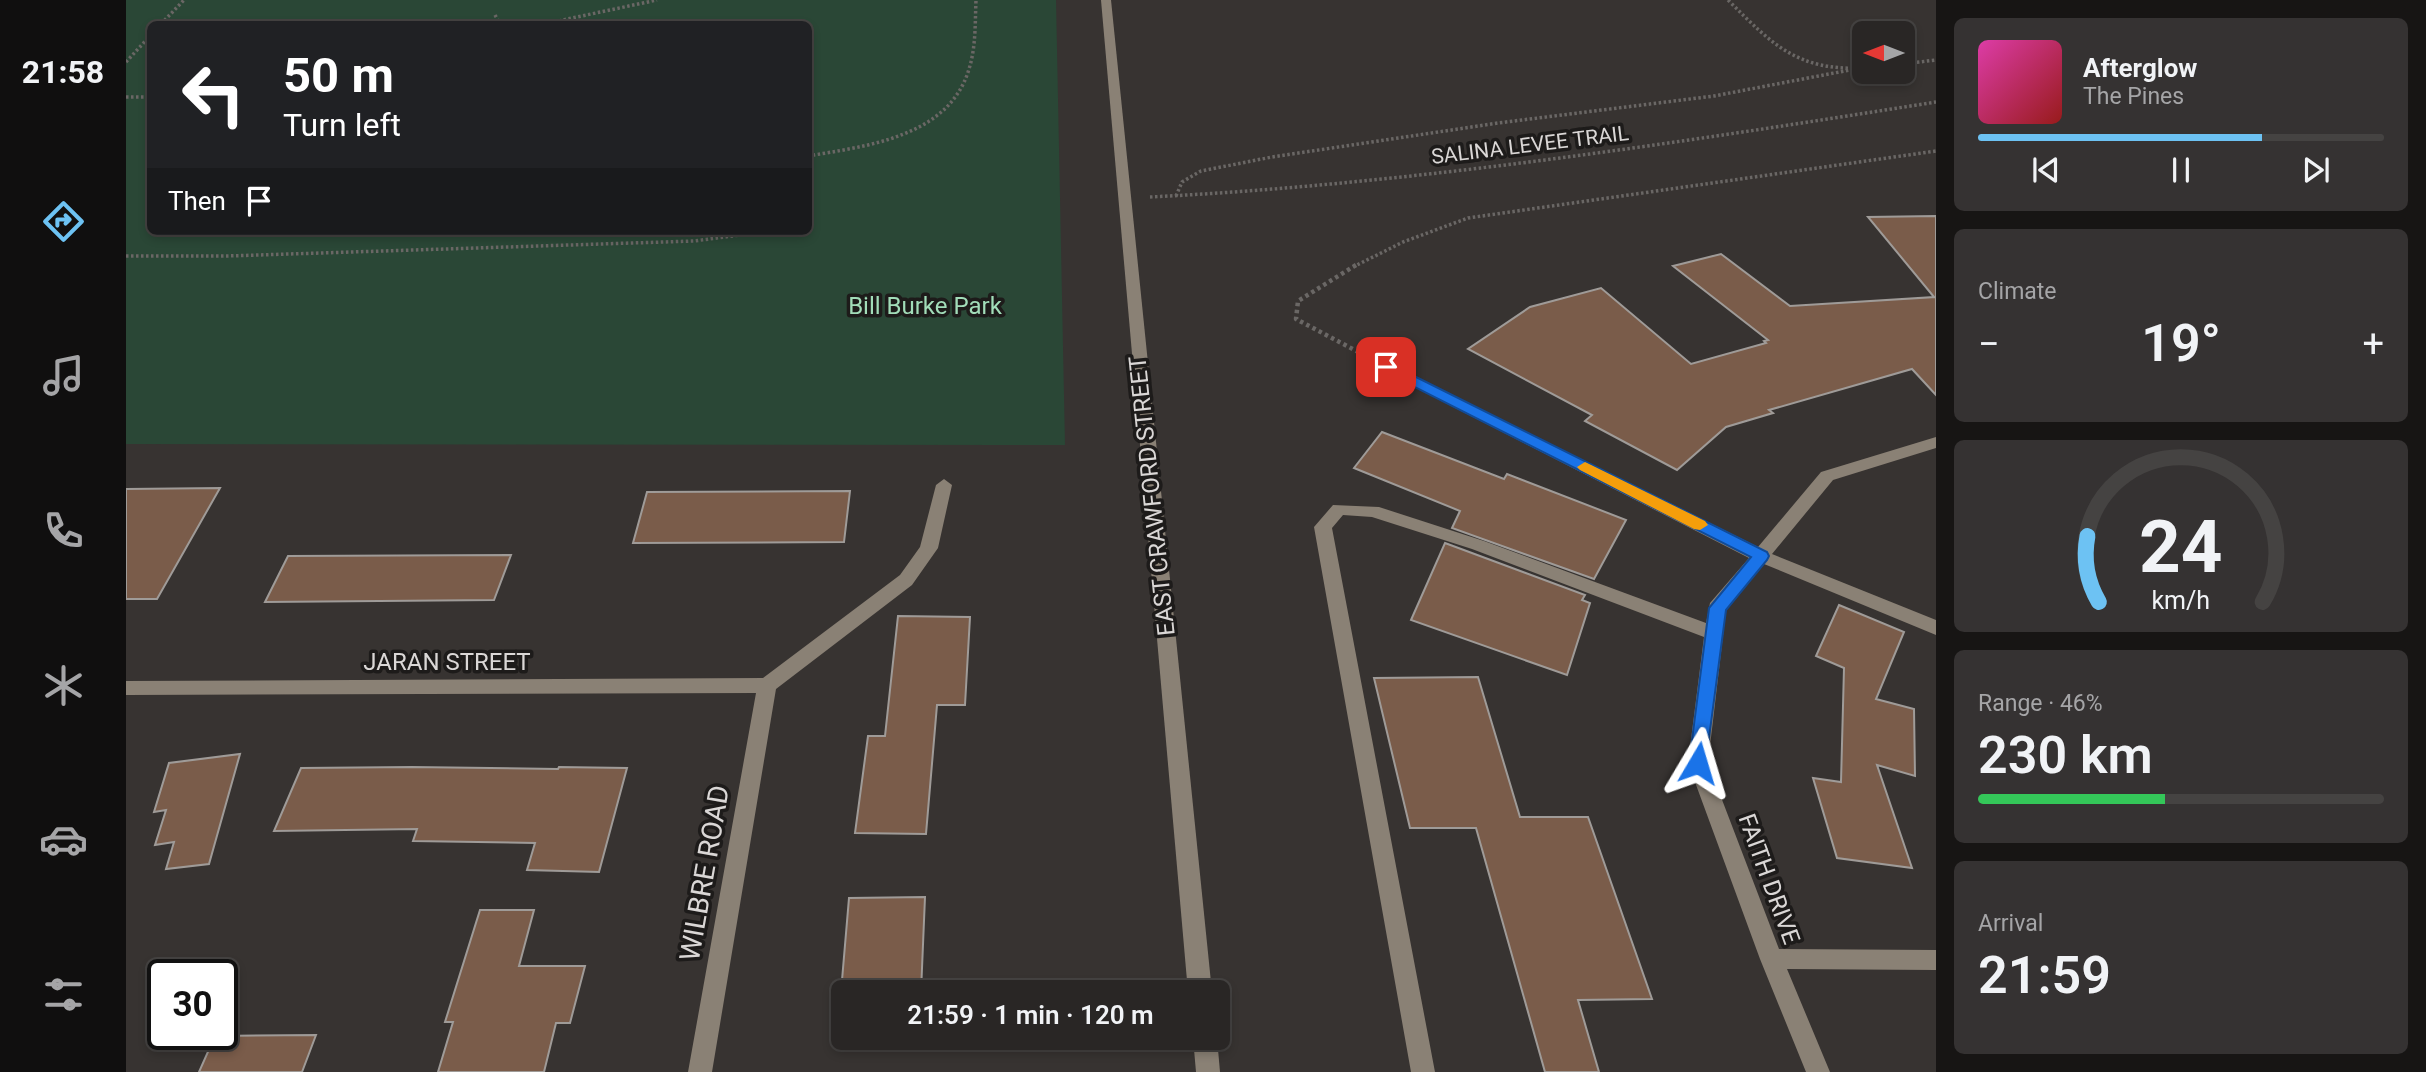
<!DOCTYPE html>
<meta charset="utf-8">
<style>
:root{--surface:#292625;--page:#353232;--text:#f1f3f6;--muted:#a5a5a7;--line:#454342;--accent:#6dc2f3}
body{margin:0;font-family:Roboto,sans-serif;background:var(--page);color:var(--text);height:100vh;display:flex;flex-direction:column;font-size:26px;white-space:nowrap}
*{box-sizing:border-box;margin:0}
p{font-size:23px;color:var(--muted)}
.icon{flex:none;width:38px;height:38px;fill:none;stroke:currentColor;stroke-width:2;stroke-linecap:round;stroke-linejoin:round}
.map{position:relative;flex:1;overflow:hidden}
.side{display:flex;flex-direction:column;gap:18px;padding:18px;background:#171514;width:490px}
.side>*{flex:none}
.hud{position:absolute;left:21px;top:21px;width:665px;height:214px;border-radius:10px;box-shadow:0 4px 10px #0003,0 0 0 2px var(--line);background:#202124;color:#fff;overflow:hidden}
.needle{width:46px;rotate:270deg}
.controls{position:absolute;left:1726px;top:21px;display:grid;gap:14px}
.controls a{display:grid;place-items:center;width:63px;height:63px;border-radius:10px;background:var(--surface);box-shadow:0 4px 10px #0003,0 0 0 2px var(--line);font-size:35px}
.speed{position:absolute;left:21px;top:959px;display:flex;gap:14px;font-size:35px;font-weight:700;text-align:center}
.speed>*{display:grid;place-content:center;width:91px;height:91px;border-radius:50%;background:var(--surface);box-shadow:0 4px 10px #0003,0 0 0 2px var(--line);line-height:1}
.speed .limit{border:4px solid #111;border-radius:10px;background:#fff;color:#111}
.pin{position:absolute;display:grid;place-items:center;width:60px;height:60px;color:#fff;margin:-30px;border-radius:14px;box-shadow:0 4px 10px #0006}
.me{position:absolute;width:77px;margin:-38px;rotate:7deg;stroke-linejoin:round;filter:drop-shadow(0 0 5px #0008)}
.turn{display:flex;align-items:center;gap:24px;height:147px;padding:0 21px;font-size:32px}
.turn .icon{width:91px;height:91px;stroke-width:2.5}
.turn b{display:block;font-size:49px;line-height:60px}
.then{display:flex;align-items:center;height:66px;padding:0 21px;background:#0003;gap:14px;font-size:26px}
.big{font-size:52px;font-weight:600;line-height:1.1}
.side .card{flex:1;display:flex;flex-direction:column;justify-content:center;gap:10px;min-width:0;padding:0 24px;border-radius:10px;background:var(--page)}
.side .dial{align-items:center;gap:0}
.dial svg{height:182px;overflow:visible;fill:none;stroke:var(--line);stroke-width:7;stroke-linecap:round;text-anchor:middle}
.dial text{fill:var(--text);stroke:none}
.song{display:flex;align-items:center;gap:21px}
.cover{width:84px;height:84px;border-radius:10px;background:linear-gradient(135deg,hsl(320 70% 55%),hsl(0 70% 35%))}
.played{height:7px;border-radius:4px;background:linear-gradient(90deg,var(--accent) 70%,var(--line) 70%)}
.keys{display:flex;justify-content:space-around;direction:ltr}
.heat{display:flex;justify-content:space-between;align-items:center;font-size:38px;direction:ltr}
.charge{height:10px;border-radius:5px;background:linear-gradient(90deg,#34c759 46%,var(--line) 0)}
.trip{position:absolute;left:705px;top:980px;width:399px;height:70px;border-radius:10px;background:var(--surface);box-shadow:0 4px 10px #0003,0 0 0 2px var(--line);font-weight:600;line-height:70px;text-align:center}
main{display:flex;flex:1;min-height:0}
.menu{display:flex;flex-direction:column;width:126px;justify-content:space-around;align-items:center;background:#100f0f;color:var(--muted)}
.menu .icon{width:49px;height:49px}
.menu .on{color:var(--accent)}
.menu b{font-size:32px;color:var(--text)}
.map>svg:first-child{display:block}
.green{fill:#2a4736;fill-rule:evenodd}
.building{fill:#7a5c4a;stroke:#9f9b98;stroke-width:2}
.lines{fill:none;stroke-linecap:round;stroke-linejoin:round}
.path-far1{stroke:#6a6765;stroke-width:3.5;stroke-dasharray:2.5 2.5;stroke-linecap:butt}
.path{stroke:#6a6765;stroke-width:4.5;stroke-dasharray:3.5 3.5;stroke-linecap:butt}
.minor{fill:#8a8175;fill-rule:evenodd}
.route{fill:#1a73e8;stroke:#114b97;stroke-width:2}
.slow{fill:#f59e0b}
.labels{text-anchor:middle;stroke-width:7;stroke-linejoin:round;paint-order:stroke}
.far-street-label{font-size:21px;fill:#dad7d6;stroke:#1d1b1a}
.park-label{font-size:24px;fill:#a2ddb9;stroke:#1d1b1a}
.street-label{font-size:24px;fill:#dad7d6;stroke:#1d1b1a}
.near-street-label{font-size:28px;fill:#dad7d6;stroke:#1d1b1a}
</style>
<main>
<nav class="menu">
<b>21:58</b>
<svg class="icon on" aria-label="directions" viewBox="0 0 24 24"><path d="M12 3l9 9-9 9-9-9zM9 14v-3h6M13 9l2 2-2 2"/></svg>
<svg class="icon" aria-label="music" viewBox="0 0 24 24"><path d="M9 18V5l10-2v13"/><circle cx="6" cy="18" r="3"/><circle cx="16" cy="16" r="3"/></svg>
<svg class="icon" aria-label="phone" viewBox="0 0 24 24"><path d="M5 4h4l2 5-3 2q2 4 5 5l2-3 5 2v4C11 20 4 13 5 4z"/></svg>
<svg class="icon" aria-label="climate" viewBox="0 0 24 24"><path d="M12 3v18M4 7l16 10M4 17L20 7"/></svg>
<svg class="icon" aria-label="car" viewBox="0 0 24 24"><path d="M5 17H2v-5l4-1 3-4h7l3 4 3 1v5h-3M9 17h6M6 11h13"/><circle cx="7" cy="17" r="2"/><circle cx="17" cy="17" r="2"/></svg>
<svg class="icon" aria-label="filters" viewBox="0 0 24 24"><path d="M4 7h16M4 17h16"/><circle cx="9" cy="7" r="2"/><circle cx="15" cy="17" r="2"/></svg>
</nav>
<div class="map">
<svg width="1810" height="1072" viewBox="0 0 1810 1072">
<rect width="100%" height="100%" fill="#373331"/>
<path class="green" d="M0,0H930L939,445L0,444ZM24,24H682V231H24Z"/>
<g class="building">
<path d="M1810,216V395L1786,369L1643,410L1647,413L1600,427L1551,470L1459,421L1466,415L1342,349L1404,307L1475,288L1565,364L1640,343L1638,341L1642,340L1547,266L1595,254L1664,306L1808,297L1742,217Z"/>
<path d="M1256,432L1378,479L1381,474L1500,520L1468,579L1326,528L1334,511L1228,468Z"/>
<path d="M94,488L31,599H0V489Z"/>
<path d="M724,491L718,542L507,543L521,492Z"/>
<path d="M1319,543L1459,595L1456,600L1464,603L1441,675L1285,620Z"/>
<path d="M385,555L368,600L139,602L162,556Z"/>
<path d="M1713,605L1778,632L1750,699L1788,709L1789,776L1751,765L1786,868L1711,858L1687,778L1715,782L1718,668L1690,656Z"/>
<path d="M772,616L844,617L839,705H811L800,834L729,833L742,736H759Z"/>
<path d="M1352,677L1394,817H1462L1526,999L1452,1000L1473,1072H1419L1350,828H1284L1248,678Z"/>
<path d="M114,754L83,864L40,869L48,842L29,845L40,810L28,812L43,763Z"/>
<path d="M286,767L432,769L433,767L501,768L473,872L401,870L409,843L287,841L291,829L148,831L175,768Z"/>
<path d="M799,897L795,992H715L723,898Z"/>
<path d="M354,910H408L393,966H459L444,1023H430L418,1072H312L327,1022H319Z"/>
<path d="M190,1035L176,1072H73L89,1036Z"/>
</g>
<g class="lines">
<g class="path-far1">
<path d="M1602,0C1647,45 1671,71 1738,68"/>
<path d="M369,15L374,24"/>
<path d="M35,24L58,0"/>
<path d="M418,24L531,0"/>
<path d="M0,62L24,36"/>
<path d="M1776,64L1810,60"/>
<path d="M0,97H24"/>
<path d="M682,156C741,146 823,137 843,69C850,47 849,23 850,0"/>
<path d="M1050,196L1056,182L1075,171L1146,157L1372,123L1588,96L1729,69"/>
<path d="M1024,197C1288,184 1550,143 1810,102"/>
<path d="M0,256H101L568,241L645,231"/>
<path d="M1227,267L1277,242L1342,218L1810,151"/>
</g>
<path class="path" d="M1230,265L1172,301L1170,319L1238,355"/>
<g class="minor">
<path d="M975,0H985L1086,992H1062Z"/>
<path d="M1260,362L1632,547L1695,472L1810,437V448L1707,480L1646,554L1810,620V635L1638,564L1600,610L1582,763L1653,949L1810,950V970L1661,969L1704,1072H1680L1634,959L1562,763L1578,637L1346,549L1246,517L1217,515L1206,528L1309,1072H1285L1188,527L1207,505L1253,507L1358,541L1580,623L1584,603L1623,558L1255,370L1252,367Z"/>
<path d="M818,479L826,485L812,548L786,585L650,689L586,1072H562L630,693L0,695V681L637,678L774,575L794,547L810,485Z"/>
<path d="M1067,1038H1091L1094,1072H1070Z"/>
</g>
</g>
<path class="route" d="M1260,362L1641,552L1643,556L1641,560L1600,610L1579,768L1572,770L1565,768L1563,763L1583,608L1625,557L1255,370V364Z"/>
<path class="slow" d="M1459,462L1579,521L1582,525L1574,530L1568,529L1454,470L1451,467Z"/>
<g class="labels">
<g class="far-street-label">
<text transform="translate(1404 145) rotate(-7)" y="7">SALINA LEVEE TRAIL</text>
</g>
<g class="park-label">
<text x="799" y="314">Bill Burke Park</text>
</g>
<g class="street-label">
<text transform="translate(1026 496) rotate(-96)" y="8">EAST CRAWFORD STREET</text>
<text x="321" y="670">JARAN STREET</text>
<text transform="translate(1643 879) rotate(70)" y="8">FAITH DRIVE</text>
</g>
<g class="near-street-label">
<text transform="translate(578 873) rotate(-80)" y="10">WILBRE ROAD</text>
</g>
</g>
</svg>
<div class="controls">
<a><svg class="needle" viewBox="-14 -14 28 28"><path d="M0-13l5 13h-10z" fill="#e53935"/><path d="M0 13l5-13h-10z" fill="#a5a5a7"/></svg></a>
</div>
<div class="speed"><div class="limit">30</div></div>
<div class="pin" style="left:1260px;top:367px;background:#d93025"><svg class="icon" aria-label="arrive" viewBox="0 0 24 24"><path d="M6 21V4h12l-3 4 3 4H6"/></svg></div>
<svg class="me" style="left:1572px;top:763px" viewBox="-20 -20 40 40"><path d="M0-17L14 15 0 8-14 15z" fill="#1a73e8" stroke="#fff" stroke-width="4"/></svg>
<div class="trip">21:59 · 1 min · 120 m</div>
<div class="hud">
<div class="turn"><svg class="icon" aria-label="left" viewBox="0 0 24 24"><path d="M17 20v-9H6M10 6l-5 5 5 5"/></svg><div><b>50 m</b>Turn left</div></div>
<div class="then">Then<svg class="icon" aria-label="arrive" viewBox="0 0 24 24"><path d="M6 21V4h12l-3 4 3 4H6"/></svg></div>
</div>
</div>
<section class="side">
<div class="card">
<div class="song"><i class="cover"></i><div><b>Afterglow</b><p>The Pines</p></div></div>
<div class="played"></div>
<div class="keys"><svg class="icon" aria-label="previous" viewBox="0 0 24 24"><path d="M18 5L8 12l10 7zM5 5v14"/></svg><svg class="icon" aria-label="pause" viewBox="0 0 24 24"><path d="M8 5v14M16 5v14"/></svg><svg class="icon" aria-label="next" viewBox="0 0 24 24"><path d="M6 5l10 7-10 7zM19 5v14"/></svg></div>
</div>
<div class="card"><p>Climate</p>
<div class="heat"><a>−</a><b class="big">19°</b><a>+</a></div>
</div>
<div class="card dial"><svg viewBox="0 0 100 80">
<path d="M14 69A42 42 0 1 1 86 69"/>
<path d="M14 69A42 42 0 0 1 9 40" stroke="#6dc2f3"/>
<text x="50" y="56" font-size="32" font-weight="700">24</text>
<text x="50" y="72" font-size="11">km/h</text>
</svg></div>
<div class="card"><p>Range · 46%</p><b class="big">230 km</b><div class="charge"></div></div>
<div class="card"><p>Arrival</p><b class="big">21:59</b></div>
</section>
</main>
